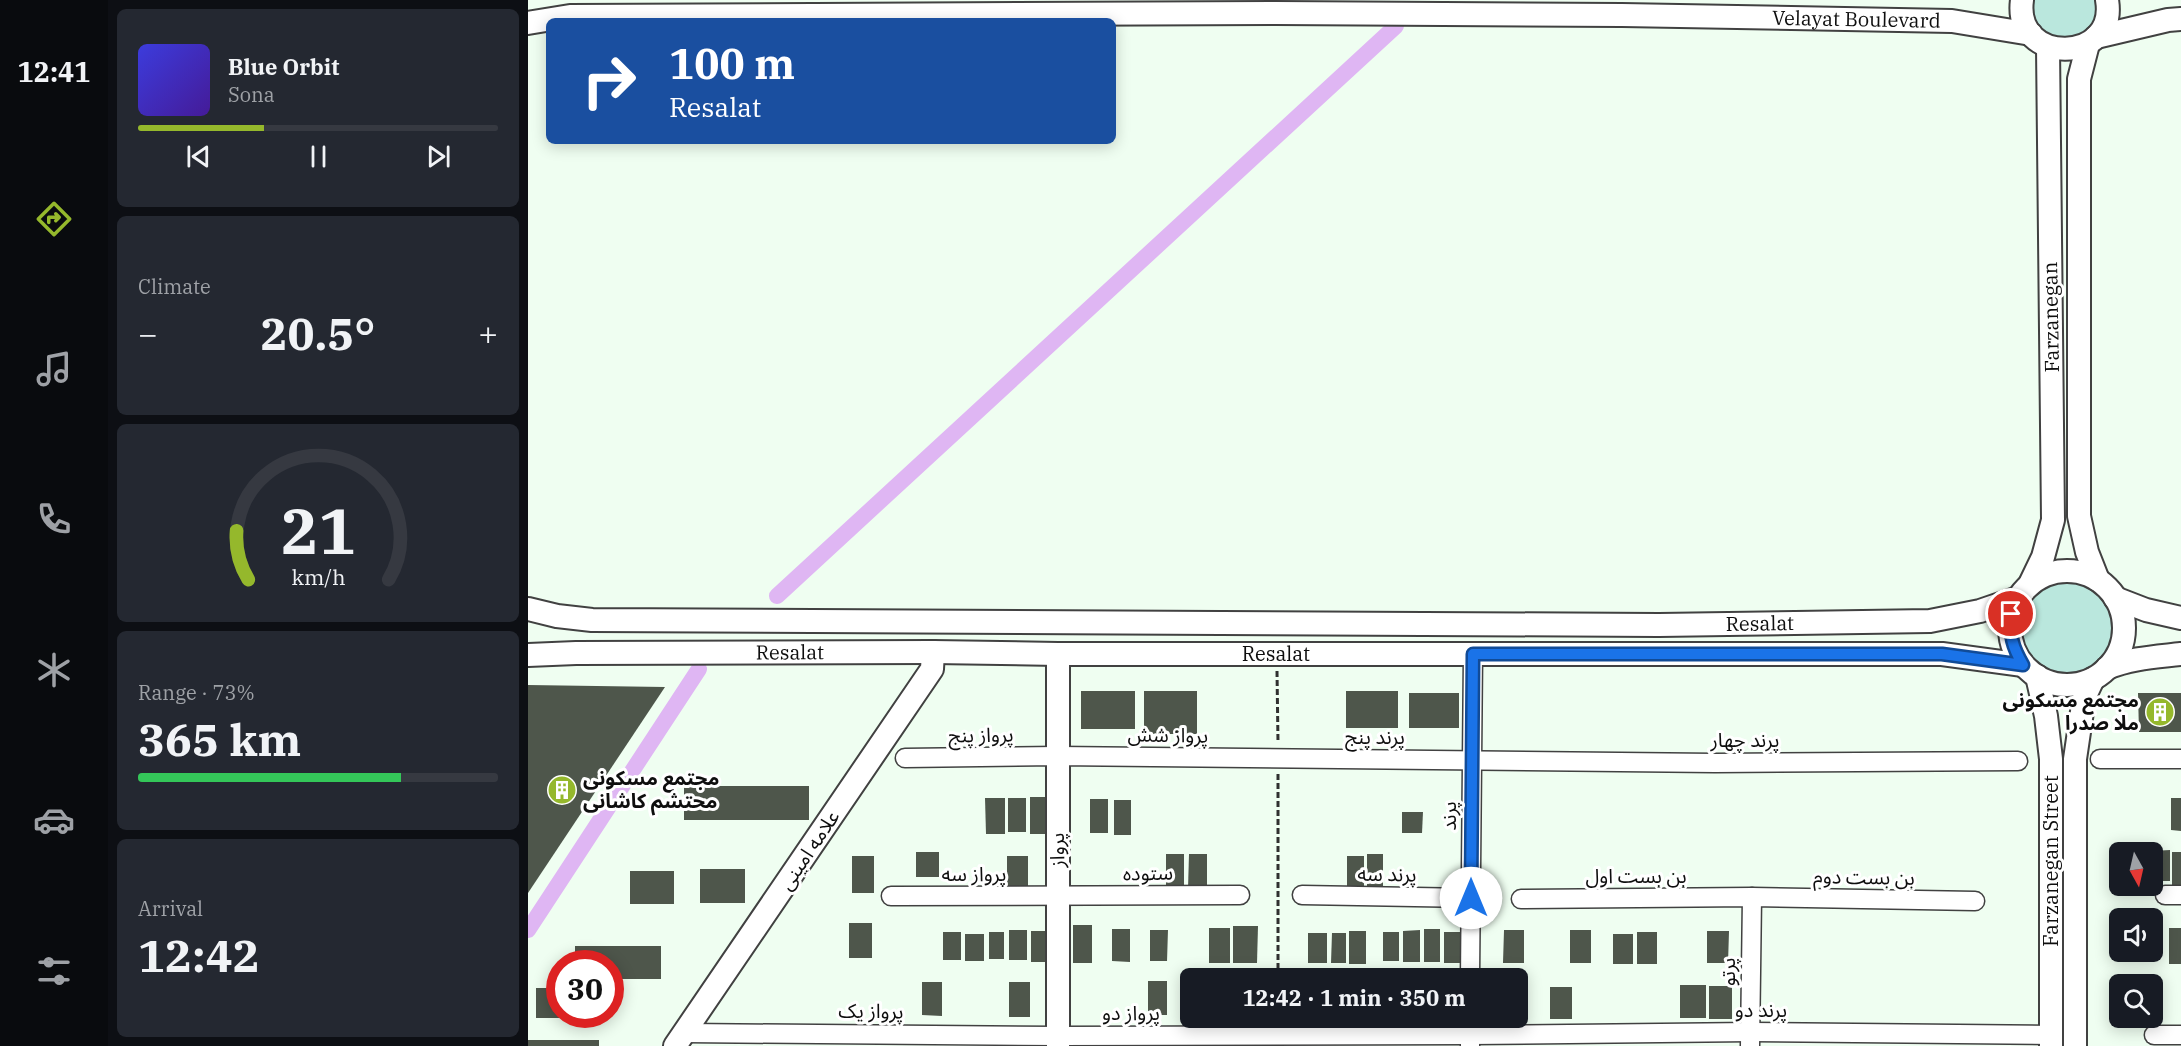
<!DOCTYPE html>
<meta charset="utf-8">
<style>
:root{--surface:#171b24;--page:#242831;--text:#f1f3f6;--muted:#9ea1a6;--line:#363941;--accent:#95b82c}
body{margin:0;font-family:"IBM Plex Serif","Noto Sans Arabic",serif;background:var(--page);color:var(--text);height:100vh;display:flex;flex-direction:column;font-size:22px;white-space:nowrap}
*{box-sizing:border-box;margin:0}
p{font-size:20px;color:var(--muted)}
.icon{flex:none;width:33px;height:33px;fill:none;stroke:currentColor;stroke-width:2;stroke-linecap:round;stroke-linejoin:round}
.map{position:relative;flex:1;overflow:hidden}
.panel{display:flex;flex-direction:column;gap:9px;padding:9px;background:#0d0f14;width:420px}
.panel>*{flex:none}
.banner{position:absolute;left:18px;top:18px;width:570px;height:126px;border-radius:9px;box-shadow:0 3px 15px #0003;background:#1a4fa0;color:#fff;overflow:hidden}
.needle{width:39px;rotate:172deg}
.controls{position:absolute;left:1581px;top:842px;display:grid;gap:12px}
.controls a{display:grid;place-items:center;width:54px;height:54px;border-radius:9px;background:var(--surface);box-shadow:0 3px 15px #0003;font-size:30px}
.speed{position:absolute;left:18px;top:950px;display:flex;gap:12px;font-size:30px;font-weight:700;text-align:center}
.speed>*{display:grid;place-content:center;width:78px;height:78px;border-radius:50%;background:var(--surface);box-shadow:0 3px 15px #0003;line-height:1}
.speed .limit{border:9px solid #d22;background:#fff;color:#111}
.pin{position:absolute;display:grid;place-items:center;width:51px;height:51px;color:#fff;margin:-26px;border:3px solid #fff;border-radius:50%;box-shadow:0 2px 6px #0007}
.me{position:absolute;width:66px;margin:-33px;rotate:0deg;stroke-linejoin:round;filter:drop-shadow(0 0 4px #0008)}
.turn{display:flex;align-items:center;gap:21px;height:126px;padding:0 24px;font-size:27px}
.turn .icon{width:78px;height:78px;stroke-width:2.5}
.turn b{display:block;font-size:42px;line-height:51px}
.big{font-size:45px;font-weight:700;line-height:1.1}
.panel .tile{flex:1;display:flex;flex-direction:column;justify-content:center;gap:9px;min-width:0;padding:0 21px;border-radius:9px;background:var(--page)}
.panel .dial{align-items:center;gap:0}
.dial svg{height:156px;overflow:visible;fill:none;stroke:var(--line);stroke-width:7;stroke-linecap:round;text-anchor:middle}
.dial text{fill:var(--text);stroke:none}
.song{display:flex;align-items:center;gap:18px}
.cover{width:72px;height:72px;border-radius:9px;background:linear-gradient(135deg,hsl(240 70% 55%),hsl(260 70% 35%))}
.played{height:6px;border-radius:3px;background:linear-gradient(90deg,var(--accent) 35%,var(--line) 35%)}
.keys{display:flex;justify-content:space-around;direction:ltr}
.heat{display:flex;justify-content:space-between;align-items:center;font-size:33px;direction:ltr}
.charge{height:9px;border-radius:4px;background:linear-gradient(90deg,#34c759 73%,var(--line) 0)}
.trip{position:absolute;left:652px;top:968px;width:348px;height:60px;border-radius:9px;background:var(--surface);box-shadow:0 3px 15px #0003;font-weight:700;line-height:60px;text-align:center}
main{display:flex;flex:1;min-height:0}
.tabs{display:flex;flex-direction:column;width:108px;justify-content:space-around;align-items:center;background:#090b0e;color:var(--muted)}
.tabs .icon{width:42px;height:42px}
.tabs .on{color:var(--accent)}
.tabs b{font-size:27px;color:var(--text)}
.map>svg:first-child{display:block}
.green{fill:#bae7dd}
.lines{fill:none;stroke-linecap:round;stroke-linejoin:round}
.canal{stroke:#dfb6f3;stroke-width:16}
.building{fill:#4e564b}
.minor-casing{stroke:#414141;stroke-width:21}
.tertiary-casing{stroke:#414141;stroke-width:26}
.path{stroke:#303030;stroke-width:3;stroke-dasharray:6 3;stroke-linecap:butt}
.minor{stroke:#fff;stroke-width:18}
.tertiary{stroke:#fff;stroke-width:22}
.route-casing{stroke:#114b97;stroke-width:15}
.route{stroke:#1a73e8;stroke-width:10}
.labels{text-anchor:middle;stroke-width:6;stroke-linejoin:round;paint-order:stroke}
.street-label{font-size:20px;fill:#0e0e0e;stroke:#fff}
.poi-label{font-size:20px;font-weight:bold;fill:#0e0e0e;stroke:#fff;text-anchor:end}
</style>
<main>
<nav class="tabs">
<b>12:41</b>
<svg class="icon on" aria-label="directions" viewBox="0 0 24 24"><path d="M12 3l9 9-9 9-9-9zM9 14v-3h6M13 9l2 2-2 2"/></svg>
<svg class="icon" aria-label="music" viewBox="0 0 24 24"><path d="M9 18V5l10-2v13"/><circle cx="6" cy="18" r="3"/><circle cx="16" cy="16" r="3"/></svg>
<svg class="icon" aria-label="phone" viewBox="0 0 24 24"><path d="M5 4h4l2 5-3 2q2 4 5 5l2-3 5 2v4C11 20 4 13 5 4z"/></svg>
<svg class="icon" aria-label="climate" viewBox="0 0 24 24"><path d="M12 3v18M4 7l16 10M4 17L20 7"/></svg>
<svg class="icon" aria-label="car" viewBox="0 0 24 24"><path d="M5 17H2v-5l4-1 3-4h7l3 4 3 1v5h-3M9 17h6M6 11h13"/><circle cx="7" cy="17" r="2"/><circle cx="17" cy="17" r="2"/></svg>
<svg class="icon" aria-label="filters" viewBox="0 0 24 24"><path d="M4 7h16M4 17h16"/><circle cx="9" cy="7" r="2"/><circle cx="15" cy="17" r="2"/></svg>
</nav>
<section class="panel">
<div class="tile">
<div class="song"><i class="cover"></i><div><b>Blue Orbit</b><p>Sona</p></div></div>
<div class="played"></div>
<div class="keys"><svg class="icon" aria-label="previous" viewBox="0 0 24 24"><path d="M18 5L8 12l10 7zM5 5v14"/></svg><svg class="icon" aria-label="pause" viewBox="0 0 24 24"><path d="M8 5v14M16 5v14"/></svg><svg class="icon" aria-label="next" viewBox="0 0 24 24"><path d="M6 5l10 7-10 7zM19 5v14"/></svg></div>
</div>
<div class="tile"><p>Climate</p>
<div class="heat"><a>−</a><b class="big">20.5°</b><a>+</a></div>
</div>
<div class="tile dial"><svg viewBox="0 0 100 80">
<path d="M14 69A42 42 0 1 1 86 69"/>
<path d="M14 69A42 42 0 0 1 8 44" stroke="#95b82c"/>
<text x="50" y="56" font-size="32" font-weight="700">21</text>
<text x="50" y="72" font-size="11">km/h</text>
</svg></div>
<div class="tile"><p>Range · 73%</p><b class="big">365 km</b><div class="charge"></div></div>
<div class="tile"><p>Arrival</p><b class="big">12:42</b></div>
</section>
<div class="map">
<svg width="1653" height="1046" viewBox="0 0 1653 1046">
<rect width="100%" height="100%" fill="#effef1"/>
<g class="green">
<path d="M1506,0H1569C1569,4 1570,10 1569,14C1564,53 1495,43 1506,0Z"/>
<circle cx="1539" cy="627" r="48"/>
</g>
<g class="lines">
<g class="canal">
<path d="M249,596L868,26"/>
<path d="M0,930L171,669"/>
</g>
</g>
<g class="building">
<path d="M0,685L137,687L0,893Z"/>
<rect x="553" y="691" width="54" height="38"/>
<rect x="616" y="691" width="53" height="43"/>
<rect x="818" y="691" width="52" height="37"/>
<rect x="881" y="693" width="50" height="35"/>
<path d="M1610,693H1653V732H1611Z"/>
<rect x="156" y="786" width="125" height="34"/>
<rect x="502" y="797" width="20" height="37"/>
<path d="M457,798H477V834H458Z"/>
<rect x="480" y="798" width="18" height="34"/>
<path d="M1643,798H1653V831L1643,830Z"/>
<rect x="562" y="799" width="18" height="34"/>
<rect x="586" y="800" width="17" height="35"/>
<path d="M874,812H895L894,833H874Z"/>
<path d="M1642,850V881H1624V851Z"/>
<rect x="388" y="852" width="23" height="25"/>
<rect x="1644" y="852" width="9" height="34"/>
<rect x="638" y="854" width="18" height="32"/>
<path d="M661,854H679V889H660Z"/>
<rect x="839" y="854" width="16" height="33"/>
<rect x="324" y="856" width="22" height="37"/>
<rect x="479" y="856" width="21" height="31"/>
<rect x="819" y="856" width="17" height="31"/>
<rect x="172" y="869" width="45" height="34"/>
<rect x="102" y="871" width="44" height="33"/>
<rect x="321" y="923" width="23" height="35"/>
<rect x="545" y="925" width="19" height="38"/>
<path d="M705,926H730L729,963H705Z"/>
<rect x="681" y="928" width="21" height="35"/>
<rect x="1641" y="928" width="12" height="36"/>
<path d="M584,929H602V962L584,961Z"/>
<rect x="896" y="929" width="16" height="33"/>
<rect x="481" y="930" width="18" height="30"/>
<path d="M622,930H640L639,961H622Z"/>
<path d="M892,930V962H875V931Z"/>
<path d="M976,930H996V963H975Z"/>
<rect x="1042" y="930" width="21" height="33"/>
<rect x="503" y="931" width="20" height="31"/>
<rect x="821" y="931" width="17" height="33"/>
<path d="M1179,931H1201L1200,963H1179Z"/>
<rect x="415" y="932" width="18" height="28"/>
<rect x="461" y="932" width="15" height="27"/>
<rect x="855" y="932" width="16" height="29"/>
<rect x="916" y="932" width="16" height="31"/>
<rect x="1109" y="932" width="20" height="32"/>
<rect x="780" y="933" width="19" height="30"/>
<path d="M804,933H818V963H803Z"/>
<rect x="437" y="934" width="19" height="27"/>
<rect x="1085" y="934" width="20" height="30"/>
<path d="M47,946H133V979H82V963H47Z"/>
<rect x="620" y="981" width="19" height="34"/>
<path d="M394,982H414V1016L394,1015Z"/>
<rect x="481" y="982" width="21" height="35"/>
<rect x="659" y="982" width="4" height="33"/>
<path d="M990,983H998V1019H983V1017H990Z"/>
<rect x="1152" y="985" width="26" height="33"/>
<rect x="1181" y="986" width="23" height="33"/>
<rect x="1022" y="987" width="22" height="32"/>
<path d="M8,988H32V1014H40V1018H8Z"/>
<rect x="0" y="1040" width="71" height="6"/>
</g>
<g class="lines">
<g class="minor-casing">
<g id="minor">
<path d="M377,758L529,756L1187,763L1490,761"/>
<path d="M1572,759H1653"/>
<path d="M774,895L943,898"/>
<path d="M1637,895H1653"/>
<path d="M363,896L712,895"/>
<path d="M993,899L1224,897L1447,901"/>
<path d="M942,978L945,654"/>
<path d="M157,1033L530,1036L942,1035L1223,1032L1524,1035"/>
<path d="M1626,1035H1653"/>
<path d="M942,1046V1017"/>
<path d="M1222,1046L1224,897"/>
</g>
</g>
<g class="tertiary-casing">
<g id="tertiary">
<path d="M1494,0C1485,66 1590,64 1579,0"/>
<path id="s1" d="M0,23L42,16L748,13L1094,15L1424,21L1503,34"/>
<path d="M1568,37L1640,20L1653,19"/>
<path d="M1560,44L1551,79V516L1559,552L1570,580"/>
<circle cx="1539" cy="628" r="57"/>
<path d="M1502,584L1515,557L1525,520L1520,47"/>
<path d="M1587,598L1618,610L1653,618"/>
<path id="s2" d="M0,609L29,616L64,620L1131,625L1402,621L1452,611L1490,598"/>
<path d="M530,654V1046"/>
<path id="s3" d="M0,655L48,653L405,652L530,654H1414L1495,665"/>
<path d="M1579,668C1603,658 1627,657 1653,654"/>
<path d="M1509,676L1518,716L1523,759V1046"/>
<path d="M147,1046L404,669L405,652"/>
<path d="M1547,1046V759L1556,698L1565,679"/>
</g>
</g>
<g class="path">
<path d="M749,671L750,742"/>
<path d="M750,978V773"/>
</g>
<use href="#minor" class="minor"/>
<use href="#tertiary" class="tertiary"/>
</g>
<g class="lines">
<g class="route-casing">
<path id="route" d="M943,898L945,654H1414L1495,665C1484,646 1482,637 1483,614"/>
</g>
<use href="#route" class="route"/>
</g>
<defs>
<g id="building-disc" transform="scale(1.5)"><circle r="9.5" fill="#95b82c" stroke="#fff"/><path d="M-4-6H4V6H1V3H-1V6H-4ZM-2.5-4.3h1.7v1.8h-1.7ZM.8-4.3h1.7v1.8H.8ZM-2.5-1h1.7V.8h-1.7ZM.8-1h1.7V.8H.8Z" fill="#fff"/></g>
</defs>
<g fill-rule="evenodd">
<use href="#building-disc" x="1632" y="712"/>
<use href="#building-disc" x="34" y="790"/>
</g>
<g class="labels">
<g class="street-label">
<text dy="7" stroke="none"><textPath href="#s1" startOffset="1329">Velayat Boulevard</textPath></text>
<text transform="translate(1523 317) rotate(-91)" y="7">Farzanegan</text>
<text dy="7" stroke="none"><textPath href="#s2" startOffset="1233">Resalat</textPath></text>
<text dy="7" stroke="none"><textPath href="#s3" startOffset="262">Resalat</textPath></text>
<text dy="7" stroke="none"><textPath href="#s3" startOffset="748">Resalat</textPath></text>
<text transform="translate(453 735) rotate(-1)" y="7">پرواز پنج</text>
<text transform="translate(640 735) rotate(1)" y="7">پرواز شش</text>
<text x="847" y="744">پرند پنج</text>
<text x="1217" y="747">پرند چهار</text>
<text transform="translate(921 816) rotate(-90)" y="7">پرند</text>
<text transform="translate(281 850) rotate(-56)" y="7">علامه امینی</text>
<text transform="translate(529 850) rotate(-90)" y="7">پرواز</text>
<text transform="translate(1523 861) rotate(-90)" y="7">Farzanegan Street</text>
<text transform="translate(620 873) rotate(-1)" y="7">ستوده</text>
<text x="446" y="881">پرواز سه</text>
<text transform="translate(859 874) rotate(1)" y="7">پرند سه</text>
<text x="1108" y="883">بن بست اول</text>
<text transform="translate(1336 877) rotate(1)" y="7">بن بست دوم</text>
<text transform="translate(1200 972) rotate(-90)" y="7">پرتو</text>
<text x="1233" y="1017">پرند دو</text>
<text transform="translate(343 1011) rotate(1)" y="7">پرواز یک</text>
<text x="603" y="1020">پرواز دو</text>
</g>
<g class="poi-label">
<text x="1611" y="707">مجتمع مسکونی<tspan x="1611" dy="23">ملا صدرا</tspan></text>
<text x="55" y="785" text-anchor="start">مجتمع مسکونی<tspan x="55" dy="23">محتشم کاشانی</tspan></text>
</g>
</g>
</svg>
<div class="controls">
<a><svg class="needle" viewBox="-14 -14 28 28"><path d="M0-13l5 13h-10z" fill="#e53935"/><path d="M0 13l5-13h-10z" fill="#9ea1a6"/></svg></a>
<a><svg class="icon" aria-label="sound" viewBox="0 0 24 24"><path d="M4 9h4l5-4v14l-5-4H4zM17 9q2 3 0 6"/></svg></a>
<a><svg class="icon" aria-label="search" viewBox="0 0 24 24"><circle cx="10" cy="10" r="6"/><path d="M15 15l6 6"/></svg></a>
</div>
<div class="speed"><div class="limit">30</div></div>
<div class="pin" style="left:1483px;top:614px;background:#d93025"><svg class="icon" aria-label="arrive" viewBox="0 0 24 24"><path d="M6 21V4h12l-3 4 3 4H6"/></svg></div>
<svg class="me" style="left:943px;top:898px" viewBox="-20 -20 40 40"><circle r="19" fill="#fff"/><path d="M0-13L10 11 0 6-10 11z" fill="#1a73e8"/></svg>
<div class="trip">12:42 · 1 min · 350 m</div>
<div class="banner">
<div class="turn"><svg class="icon" aria-label="right" viewBox="0 0 24 24"><path d="M7 20v-9h11M14 6l5 5-5 5"/></svg><div><b>100 m</b>Resalat</div></div>
</div>
</div>
</main>
